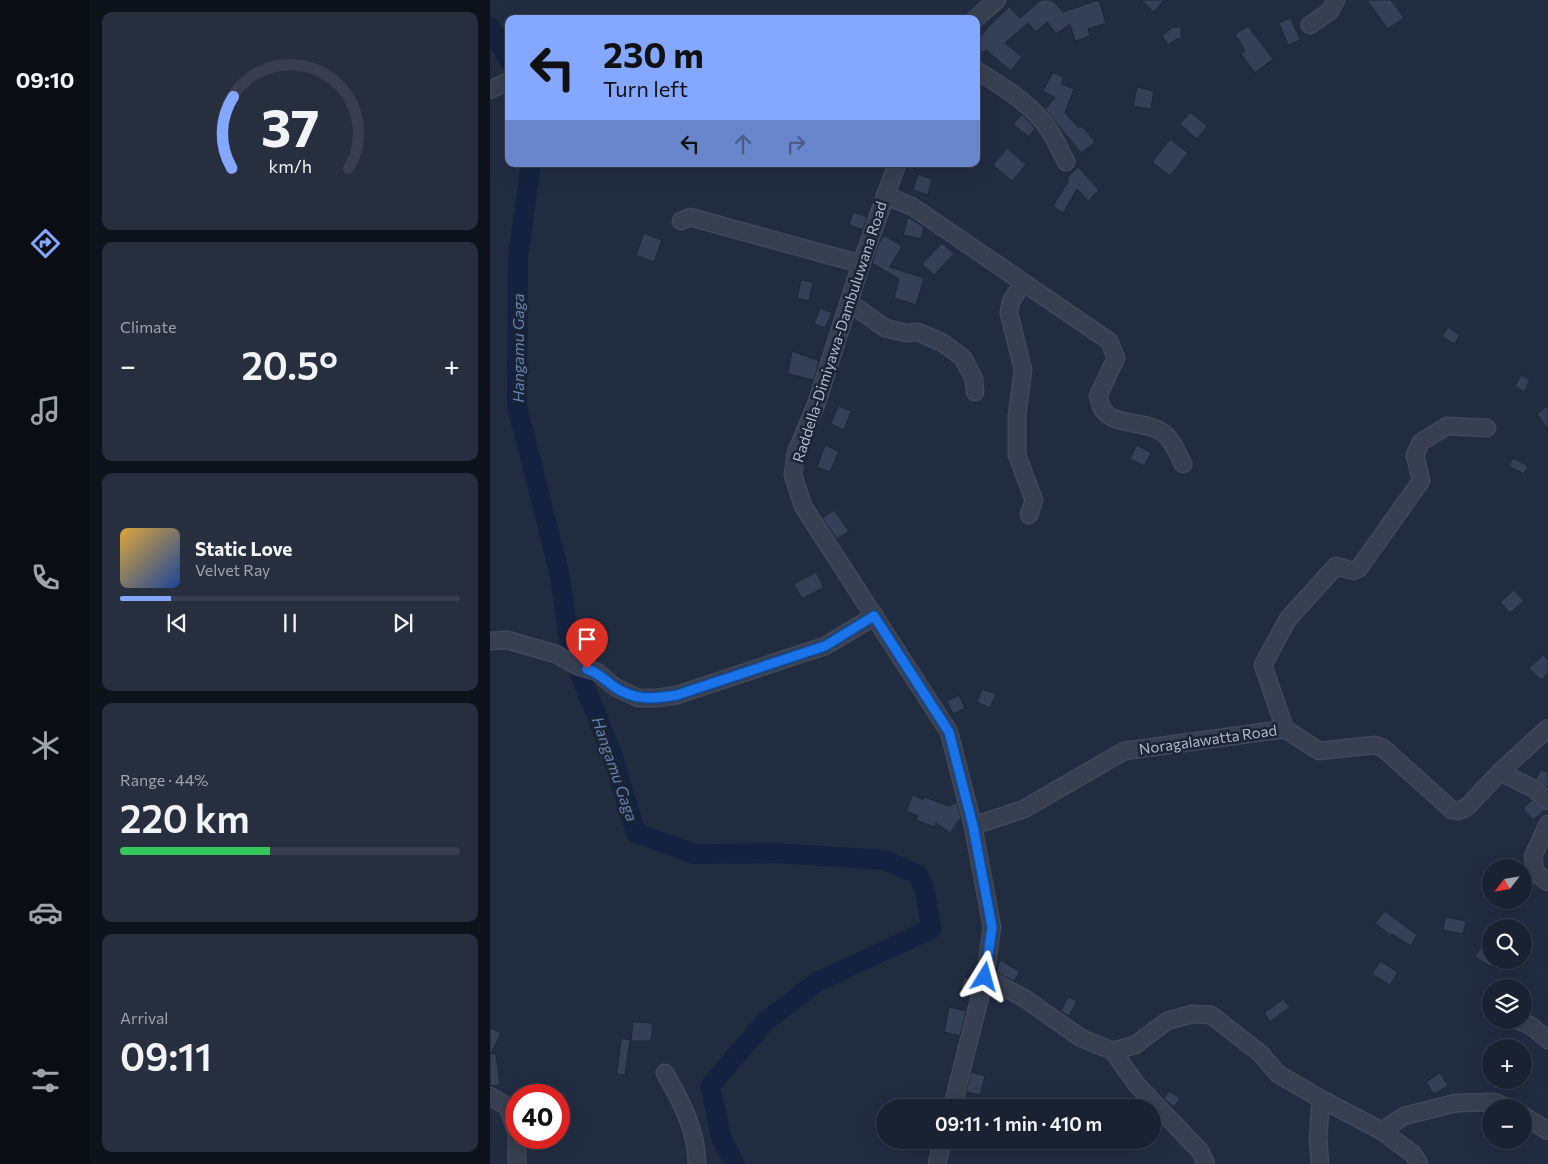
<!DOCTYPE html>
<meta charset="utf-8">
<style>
:root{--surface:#1a2131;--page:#272e3d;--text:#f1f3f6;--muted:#9fa3ab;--line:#383e4d;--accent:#84a7ff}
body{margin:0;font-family:Commissioner,sans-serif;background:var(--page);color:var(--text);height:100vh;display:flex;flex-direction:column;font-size:19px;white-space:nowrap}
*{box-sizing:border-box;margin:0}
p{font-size:16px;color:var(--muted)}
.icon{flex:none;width:28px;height:28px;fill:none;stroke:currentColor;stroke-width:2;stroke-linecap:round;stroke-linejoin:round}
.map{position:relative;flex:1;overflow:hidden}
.side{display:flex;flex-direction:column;gap:12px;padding:12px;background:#0e121b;width:400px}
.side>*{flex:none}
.guide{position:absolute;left:15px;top:15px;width:475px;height:152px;border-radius:10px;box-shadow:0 5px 20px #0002,0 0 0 1px var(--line);background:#84a7ff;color:#111;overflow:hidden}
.needle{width:32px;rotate:239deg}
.controls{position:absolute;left:992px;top:859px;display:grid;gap:10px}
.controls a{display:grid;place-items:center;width:50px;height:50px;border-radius:50%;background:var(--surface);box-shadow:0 5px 20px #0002,0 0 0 1px var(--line);font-size:25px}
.speed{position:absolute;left:15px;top:1084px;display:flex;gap:10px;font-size:25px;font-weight:700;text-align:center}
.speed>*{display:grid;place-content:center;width:65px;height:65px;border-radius:50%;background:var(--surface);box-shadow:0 5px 20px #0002,0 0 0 1px var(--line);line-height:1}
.speed .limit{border:8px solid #d22;background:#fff;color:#111}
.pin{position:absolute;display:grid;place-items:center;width:42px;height:42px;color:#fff;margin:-51px -21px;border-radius:50% 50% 50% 0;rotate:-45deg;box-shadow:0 0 5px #0007}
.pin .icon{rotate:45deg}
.me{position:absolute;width:55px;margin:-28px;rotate:8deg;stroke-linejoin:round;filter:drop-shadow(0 0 4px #0008)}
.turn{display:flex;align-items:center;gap:18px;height:105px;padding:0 15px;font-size:22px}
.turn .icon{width:65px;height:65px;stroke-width:2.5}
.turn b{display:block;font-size:35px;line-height:42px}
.lanes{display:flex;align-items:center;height:48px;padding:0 15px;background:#0003;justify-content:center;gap:25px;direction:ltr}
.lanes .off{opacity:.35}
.big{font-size:38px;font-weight:600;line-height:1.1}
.side .card{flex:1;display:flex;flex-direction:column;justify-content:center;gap:8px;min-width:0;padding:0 18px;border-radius:10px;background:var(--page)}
.side .dial{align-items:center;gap:0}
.dial svg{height:130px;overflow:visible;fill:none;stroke:var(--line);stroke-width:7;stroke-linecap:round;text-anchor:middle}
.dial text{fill:var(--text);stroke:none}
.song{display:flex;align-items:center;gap:15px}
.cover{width:60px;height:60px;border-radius:8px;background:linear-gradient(135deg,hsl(40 70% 55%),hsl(220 70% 35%))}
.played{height:5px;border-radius:2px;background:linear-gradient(90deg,var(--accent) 15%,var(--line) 15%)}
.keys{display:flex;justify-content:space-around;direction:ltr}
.heat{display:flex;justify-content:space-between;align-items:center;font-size:28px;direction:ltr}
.charge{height:8px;border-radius:4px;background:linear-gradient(90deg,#34c759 44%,var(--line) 0)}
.trip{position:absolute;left:386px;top:1099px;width:285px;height:50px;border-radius:25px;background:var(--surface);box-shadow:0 5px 20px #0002,0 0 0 1px var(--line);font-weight:600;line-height:50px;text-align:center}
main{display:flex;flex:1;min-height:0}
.tab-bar{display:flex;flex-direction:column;width:90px;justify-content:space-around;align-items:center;background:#0a0d14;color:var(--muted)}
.tab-bar .icon{width:35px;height:35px}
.tab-bar .selected{color:var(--accent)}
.tab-bar b{font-size:22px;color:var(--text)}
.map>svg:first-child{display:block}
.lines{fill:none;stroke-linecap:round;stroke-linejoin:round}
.river{stroke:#14223f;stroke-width:20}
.building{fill:#344057;stroke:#1d2637}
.minor-casing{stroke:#404859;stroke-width:19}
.minor{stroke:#373f50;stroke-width:16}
.route-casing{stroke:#114b97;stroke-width:12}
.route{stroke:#1a73e8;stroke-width:9}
.labels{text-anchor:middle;stroke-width:5;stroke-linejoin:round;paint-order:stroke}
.street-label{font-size:15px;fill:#b3bacb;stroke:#1b2435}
.water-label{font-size:16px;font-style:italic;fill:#697fad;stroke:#1b2435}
</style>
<main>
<nav class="tab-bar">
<b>09:10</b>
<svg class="icon selected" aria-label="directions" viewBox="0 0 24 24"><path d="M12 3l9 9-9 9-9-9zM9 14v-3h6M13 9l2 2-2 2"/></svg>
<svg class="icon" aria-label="music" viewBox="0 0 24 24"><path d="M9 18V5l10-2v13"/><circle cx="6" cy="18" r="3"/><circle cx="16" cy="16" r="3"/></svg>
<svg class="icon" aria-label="phone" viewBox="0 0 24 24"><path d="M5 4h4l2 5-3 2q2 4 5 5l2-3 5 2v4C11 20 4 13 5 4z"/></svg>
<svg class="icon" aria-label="climate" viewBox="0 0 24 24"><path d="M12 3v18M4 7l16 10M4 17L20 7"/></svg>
<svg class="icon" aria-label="car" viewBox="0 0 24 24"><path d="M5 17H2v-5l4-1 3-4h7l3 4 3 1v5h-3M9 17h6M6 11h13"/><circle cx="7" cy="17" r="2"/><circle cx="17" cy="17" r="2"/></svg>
<svg class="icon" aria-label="filters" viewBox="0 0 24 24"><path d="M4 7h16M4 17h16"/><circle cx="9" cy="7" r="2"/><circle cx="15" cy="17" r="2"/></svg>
</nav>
<section class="side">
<div class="card dial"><svg viewBox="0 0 100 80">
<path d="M14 69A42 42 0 1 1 86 69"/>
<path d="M14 69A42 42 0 0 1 15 25" stroke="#84a7ff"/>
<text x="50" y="56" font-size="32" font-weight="700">37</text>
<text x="50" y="72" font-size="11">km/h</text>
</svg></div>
<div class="card"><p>Climate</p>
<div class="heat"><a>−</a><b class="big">20.5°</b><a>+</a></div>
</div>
<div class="card">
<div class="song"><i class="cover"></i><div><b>Static Love</b><p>Velvet Ray</p></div></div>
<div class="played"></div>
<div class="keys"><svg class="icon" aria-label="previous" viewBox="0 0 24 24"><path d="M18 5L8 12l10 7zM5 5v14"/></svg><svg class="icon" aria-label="pause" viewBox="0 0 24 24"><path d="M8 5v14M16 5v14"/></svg><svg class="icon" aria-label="next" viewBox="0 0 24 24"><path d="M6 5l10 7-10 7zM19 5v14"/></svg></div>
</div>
<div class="card"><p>Range · 44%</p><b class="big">220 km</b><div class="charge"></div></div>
<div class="card"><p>Arrival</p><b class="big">09:11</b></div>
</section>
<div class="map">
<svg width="1058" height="1164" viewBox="0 0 1058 1164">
<rect width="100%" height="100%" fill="#222c41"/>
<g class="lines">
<g class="river">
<path d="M0,27L19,60"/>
<path d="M41,164L28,257L27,406L70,576L80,649L123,757L146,833L205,854L285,853L395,860L428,875L435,891L441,929L327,982L276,1021L220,1086L232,1140L245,1164"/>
</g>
</g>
<g class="building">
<path d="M551,0H562L573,12L609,0L616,23L598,29L600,36L585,41L580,24L566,34L557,22L546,32L538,23L515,43L532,57L521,71L496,50L494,53L486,47V42L500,25L519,7L530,18Z"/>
<path d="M651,0H674L664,12Z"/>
<path d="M877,0H901L914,18L898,29Z"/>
<path d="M801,18L810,40L798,45L789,23Z"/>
<path d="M758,26L783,59L765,73L751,54L755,51L745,34Z"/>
<path d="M683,27H691V39H687L678,45L672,35Z"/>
<path d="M563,72L574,78L571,84L584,89L575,113L589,128L592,126L605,142L591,153L555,109L565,98L553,91Z"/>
<path d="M647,87L664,91L661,109L643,106Z"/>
<path d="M700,112L717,126L707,139L690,124Z"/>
<path d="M532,114L545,128L539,137L523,124Z"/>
<path d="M680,139L698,153L680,176L662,162Z"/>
<path d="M517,148L536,165L522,181L503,165Z"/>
<path d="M588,167L609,190L598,201L587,189L573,213L563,206L579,180L577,178Z"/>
<path d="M428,174L442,179L438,195L423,190Z"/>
<path d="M363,212L377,217L373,230L359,225Z"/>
<path d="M418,217L434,227L431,239L413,235Z"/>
<path d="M154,233L172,240L164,262L146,255Z"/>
<path d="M394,235L412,246L400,267L434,278L426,305L404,298L409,279L382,263L388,245Z"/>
<path d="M452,243L464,254L444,275L432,264Z"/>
<path d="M311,280L323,282L319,301L307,298Z"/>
<path d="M330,308L342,313L335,328L324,324Z"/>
<path d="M958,327L970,335L964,344L952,336Z"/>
<path d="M302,351L329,361L324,380L298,374Z"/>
<path d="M1031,375L1040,380L1034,392L1025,386Z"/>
<path d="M1058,405V429L1047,414Z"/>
<path d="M348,406L361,411L354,430L341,424Z"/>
<path d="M335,445L349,451L340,472L327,467Z"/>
<path d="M647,445L661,453L654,466L640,459Z"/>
<path d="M1023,458L1038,466L1034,474L1019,466Z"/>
<path d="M344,510L359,531L347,539L332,518Z"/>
<path d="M326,572L334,587L312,599L304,584Z"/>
<path d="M1024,590L1034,601L1020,613L1010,602Z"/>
<path d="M1053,655L1058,660V674L1051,680L1039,668Z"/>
<path d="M492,689L506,694L500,708L487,702Z"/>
<path d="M469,695L475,708L463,714L457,701Z"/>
<path d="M1051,769L1058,773V788L1046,779Z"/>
<path d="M423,795L433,800L434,797L459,806L467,802L471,818L460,833L446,823L445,827L426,820L428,816L416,811Z"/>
<path d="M1042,800L1055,810L1043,820L1033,808Z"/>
<path d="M895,911L927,935L921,946L902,934L901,936L885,923Z"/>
<path d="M955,917L976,921L973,934L953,930Z"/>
<path d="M993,943L1001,948V967L985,957Z"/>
<path d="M510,960L530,972L524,981L506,972Z"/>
<path d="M890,961L908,972L900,985L882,974Z"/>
<path d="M474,977L484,980L481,992L471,988Z"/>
<path d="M578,997L587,1001L579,1016L571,1011Z"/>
<path d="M793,999L800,1007L780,1022L774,1013Z"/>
<path d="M459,1007L476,1011L470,1036L454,1032Z"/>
<path d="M143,1022L163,1023L161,1041H141Z"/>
<path d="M0,1028L11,1033L1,1054H6L10,1085L0,1086Z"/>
<path d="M131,1038L140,1040L135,1075L127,1074Z"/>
<path d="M481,1072L495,1076L490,1095L476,1092Z"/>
<path d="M950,1073L958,1086L944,1094L936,1082Z"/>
<path d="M679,1091L690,1098L684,1107L674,1099Z"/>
</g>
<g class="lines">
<g class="minor-casing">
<g id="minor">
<path d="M485,19L507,0"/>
<path d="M820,25L840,11L846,0"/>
<path d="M486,70C513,87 542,104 560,131C566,141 571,152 576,162"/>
<path d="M0,90L19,81"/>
<path d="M407,164L371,264L327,402L306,453L303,475L313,506L459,732L483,826L502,927L495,977L462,1108"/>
<path d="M395,195L423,207L619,341L626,358L608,396C610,400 611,407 613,410C626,427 655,420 672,432C683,439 687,453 693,464"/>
<path d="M191,221L200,217L371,264"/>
<path d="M533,283L521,301L519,313L533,370L527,416V455L544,500L539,515"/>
<path d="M360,303L395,328L416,333L428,332L453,343L473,358L484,379L485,392"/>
<path d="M0,641L17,640L66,654L87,666L107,672L125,687L148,698H167L187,695L335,646L385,616"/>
<path d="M795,729L773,665L798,619L846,566L863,571L869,568L931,481L925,455L931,442L957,426L997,428"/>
<path d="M1010,772L1044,789L1058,801"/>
<path d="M1058,824L1043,856L1045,872L1058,882"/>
<path d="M483,826L534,809L634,751L795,729L829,751L885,745L893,748L962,810L968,811L977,807L1010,772L1058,728"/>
<path d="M495,977L534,998L591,1038L623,1051L645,1045L677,1021L702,1014L721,1015L771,1054L788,1074L831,1099L892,1131L923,1154L929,1164"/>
<path d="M1028,1020L1041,1026L1058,1040"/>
<path d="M623,1051L647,1085L710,1151L716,1164"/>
<path d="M175,1073C191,1101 207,1131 207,1164"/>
<path d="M0,1096L18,1107L26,1131"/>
<path d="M1034,1116L1058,1131"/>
<path d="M892,1131L914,1116L966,1103L1004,1102L1018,1108"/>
<path d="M27,1138V1164"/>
<path d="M447,1164L453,1140"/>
<path d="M830,1164L828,1138L831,1099"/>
</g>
</g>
<use href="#minor" class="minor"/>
</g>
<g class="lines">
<g class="route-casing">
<path id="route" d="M97,669C108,673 114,679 123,686C144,701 163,699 187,695L335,646L384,616L459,732L483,826L502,927L495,977"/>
</g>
<use href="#route" class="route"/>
</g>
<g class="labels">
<g class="street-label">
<text transform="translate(350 332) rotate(-72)" y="5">Raddella-Dimiyawa-Dambuluwana Road</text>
<text transform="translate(718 740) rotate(-8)" y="5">Noragalawatta Road</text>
</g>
<g class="water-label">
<text transform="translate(28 348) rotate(-90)" y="6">Hangamu Gaga</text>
<text transform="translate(125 769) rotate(71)" y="6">Hangamu Gaga</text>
</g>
</g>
</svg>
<div class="controls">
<a><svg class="needle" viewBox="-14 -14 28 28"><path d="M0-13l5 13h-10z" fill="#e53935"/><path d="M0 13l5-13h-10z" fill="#9fa3ab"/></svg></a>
<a><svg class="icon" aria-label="search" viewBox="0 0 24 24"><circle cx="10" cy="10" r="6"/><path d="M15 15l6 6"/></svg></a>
<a><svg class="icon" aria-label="layers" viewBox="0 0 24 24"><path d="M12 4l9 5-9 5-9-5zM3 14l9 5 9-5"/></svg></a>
<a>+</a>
<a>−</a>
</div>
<div class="speed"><div class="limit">40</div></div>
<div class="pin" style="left:97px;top:669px;background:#d93025"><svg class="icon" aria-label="arrive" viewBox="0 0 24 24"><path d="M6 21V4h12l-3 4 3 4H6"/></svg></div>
<svg class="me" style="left:495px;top:977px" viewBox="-20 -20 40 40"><path d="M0-17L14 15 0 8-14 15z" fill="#1a73e8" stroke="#fff" stroke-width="4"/></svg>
<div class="trip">09:11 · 1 min · 410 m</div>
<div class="guide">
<div class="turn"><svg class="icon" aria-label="left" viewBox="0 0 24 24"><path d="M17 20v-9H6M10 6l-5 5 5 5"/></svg><div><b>230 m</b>Turn left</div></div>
<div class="lanes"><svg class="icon" aria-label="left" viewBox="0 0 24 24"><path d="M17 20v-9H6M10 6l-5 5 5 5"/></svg><svg class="icon off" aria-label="ahead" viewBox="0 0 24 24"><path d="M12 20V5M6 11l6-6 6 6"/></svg><svg class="icon off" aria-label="right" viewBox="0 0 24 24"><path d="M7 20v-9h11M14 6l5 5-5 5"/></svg></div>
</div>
</div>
</main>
